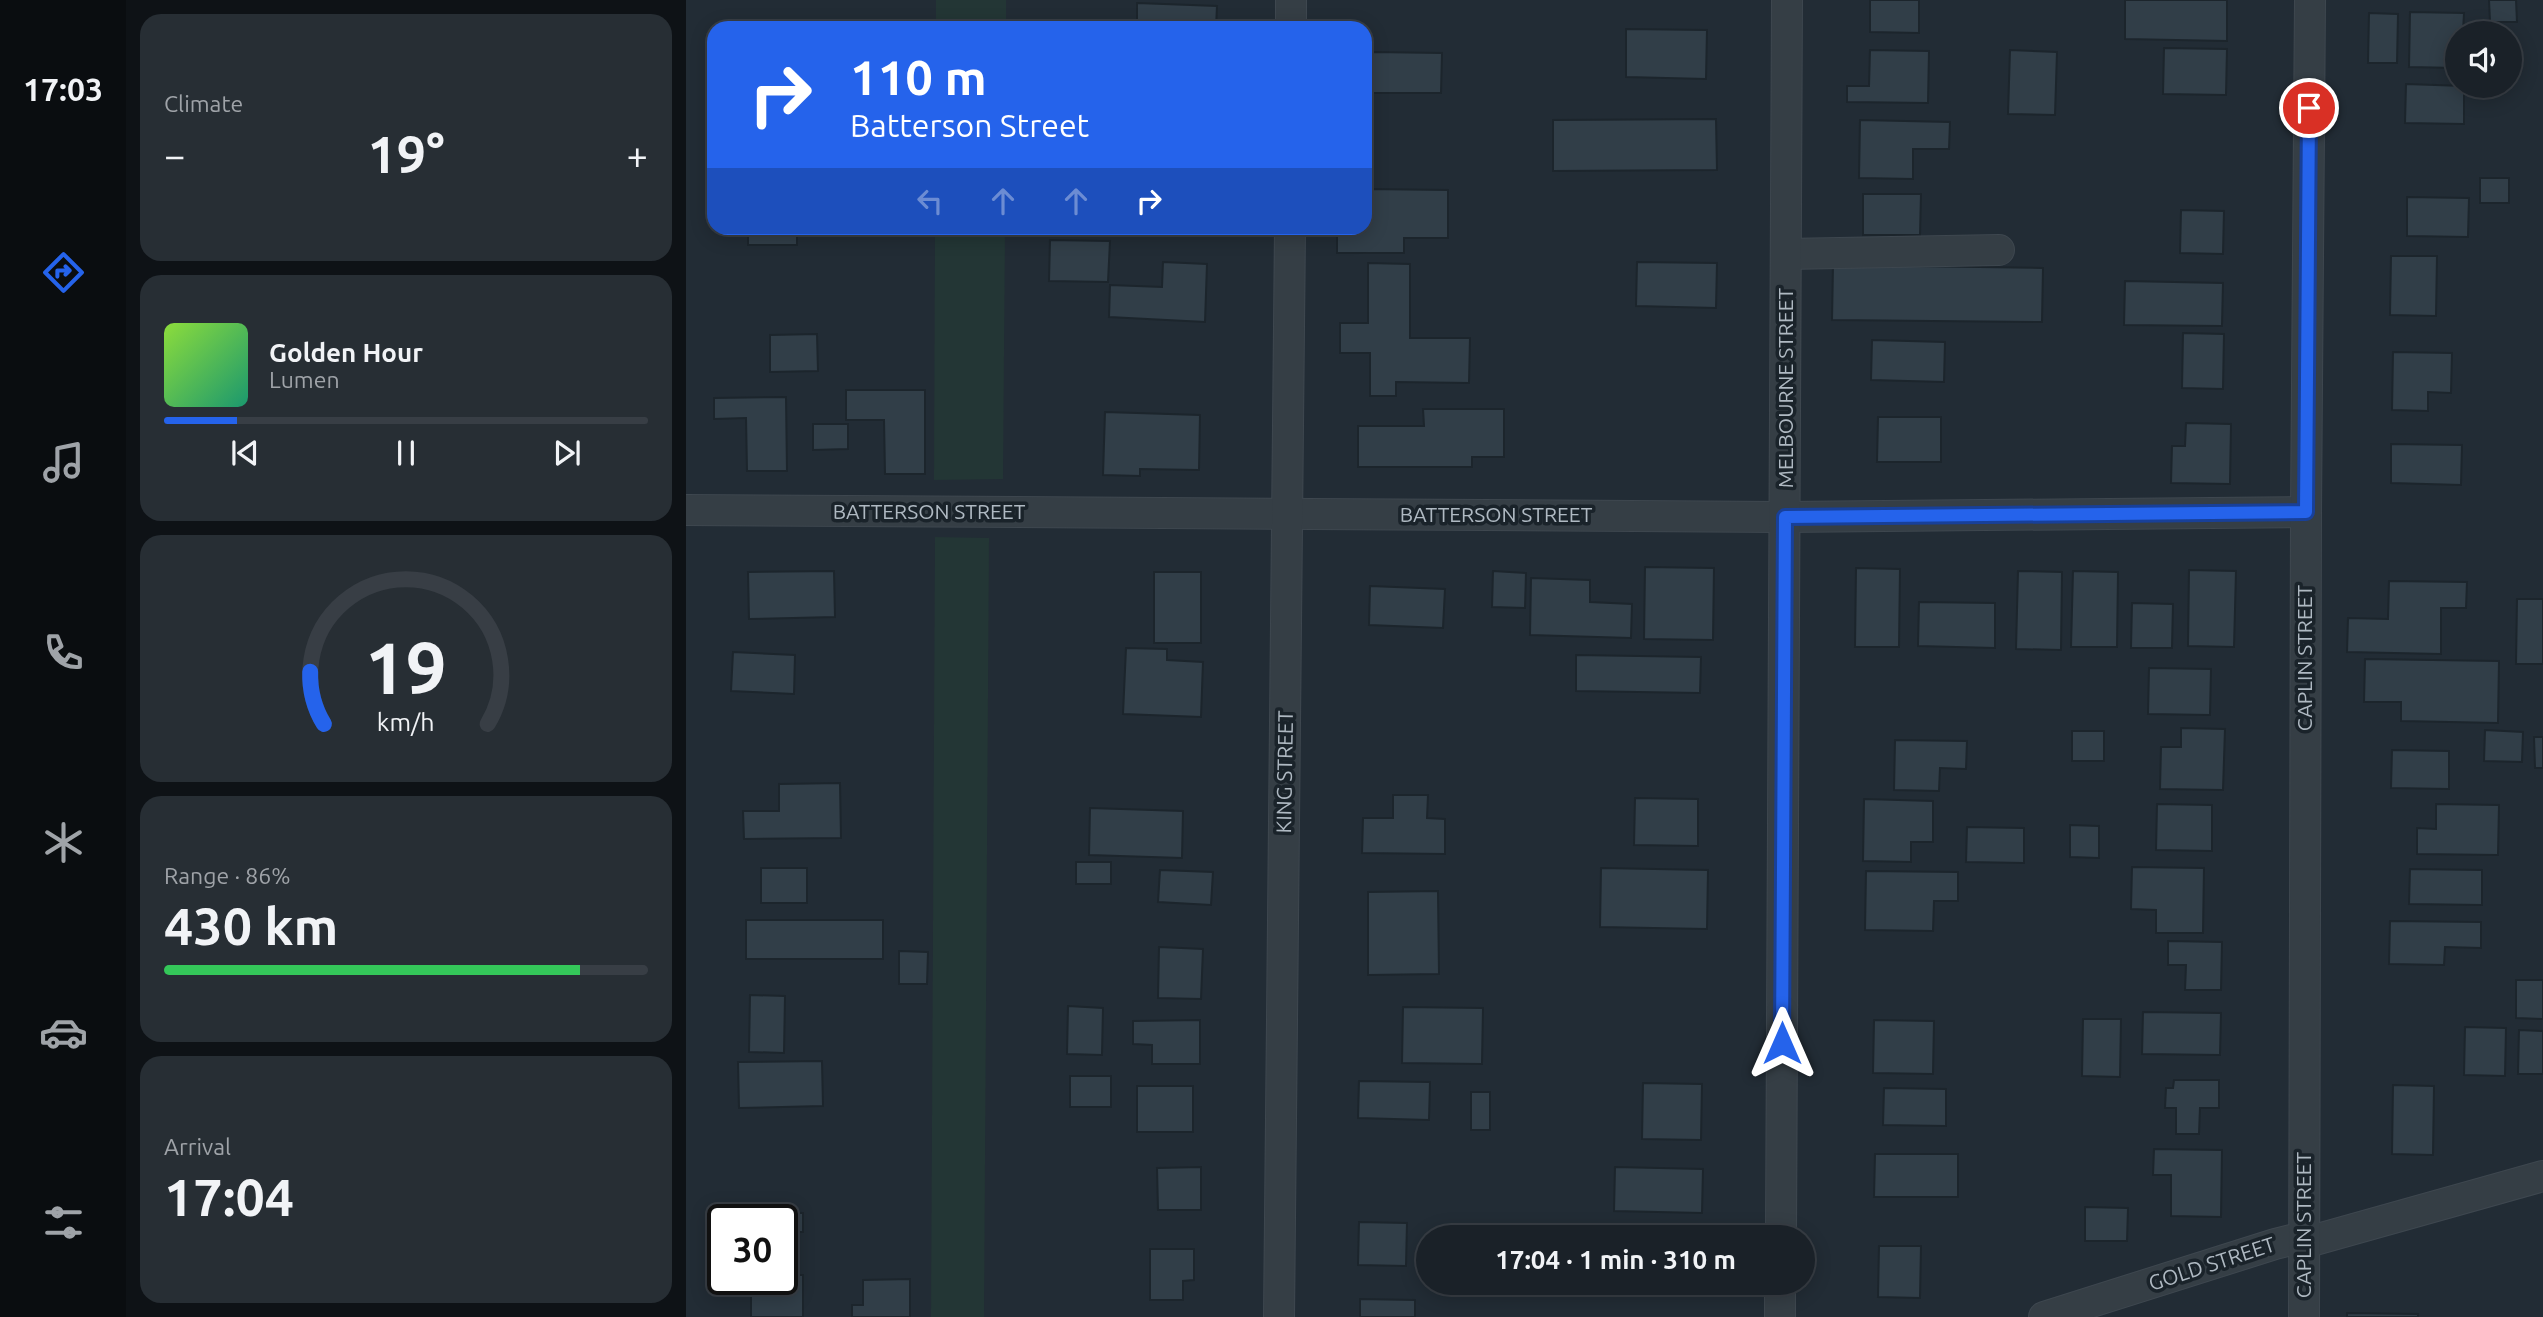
<!DOCTYPE html>
<meta charset="utf-8">
<style>
:root{--surface:#1a2128;--page:#272e34;--text:#f1f3f6;--muted:#9fa3a8;--line:#383e45;--accent:#2563eb}
body{margin:0;font-family:Ubuntu,sans-serif;background:var(--page);color:var(--text);height:100vh;display:flex;flex-direction:column;font-size:26px;white-space:nowrap}
*{box-sizing:border-box;margin:0}
p{font-size:23px;color:var(--muted)}
.icon{flex:none;width:38px;height:38px;fill:none;stroke:currentColor;stroke-width:2;stroke-linecap:round;stroke-linejoin:round}
.map{position:relative;flex:1;overflow:hidden}
.sheet{display:flex;flex-direction:column;gap:14px;padding:14px;background:#0e1216;width:560px}
.sheet>*{flex:none}
.banner{position:absolute;left:21px;top:21px;width:665px;height:214px;border-radius:21px;box-shadow:0 4px 18px #0003,0 0 0 2px var(--line);background:#2563eb;color:#fff;overflow:hidden}
.fabs{position:absolute;left:1759px;top:21px;display:grid;gap:14px}
.fabs a{display:grid;place-items:center;width:77px;height:77px;border-radius:50%;background:var(--surface);box-shadow:0 4px 18px #0003,0 0 0 2px var(--line);font-size:35px}
.speed{position:absolute;left:21px;top:1204px;display:flex;gap:14px;font-size:35px;font-weight:700;text-align:center}
.speed>*{display:grid;place-content:center;width:91px;height:91px;border-radius:50%;background:var(--surface);box-shadow:0 4px 18px #0003,0 0 0 2px var(--line);line-height:1}
.speed .limit{border:4px solid #111;border-radius:10px;background:#fff;color:#111}
.pin{position:absolute;display:grid;place-items:center;width:60px;height:60px;color:#fff;margin:-30px;border:4px solid #fff;border-radius:50%;box-shadow:0 2px 7px #0007}
.me{position:absolute;width:77px;margin:-38px;rotate:0deg;stroke-linejoin:round;filter:drop-shadow(0 0 5px #0008)}
.turn{display:flex;align-items:center;gap:24px;height:147px;padding:0 28px;font-size:32px}
.turn .icon{width:91px;height:91px;stroke-width:2.5}
.turn b{display:block;font-size:49px;line-height:60px}
.lanes{display:flex;align-items:center;height:66px;padding:0 28px;background:#0003;justify-content:center;gap:35px;direction:ltr}
.lanes .off{opacity:.35}
.big{font-size:52px;font-weight:600;line-height:1.1}
.sheet .widget{flex:1;display:flex;flex-direction:column;justify-content:center;gap:10px;min-width:0;padding:0 24px;border-radius:21px;background:var(--page)}
.sheet .dial{align-items:center;gap:0}
.dial svg{height:182px;overflow:visible;fill:none;stroke:var(--line);stroke-width:7;stroke-linecap:round;text-anchor:middle}
.dial text{fill:var(--text);stroke:none}
.song{display:flex;align-items:center;gap:21px}
.cover{width:84px;height:84px;border-radius:10px;background:linear-gradient(135deg,hsl(90 70% 55%),hsl(160 70% 35%))}
.played{height:7px;border-radius:4px;background:linear-gradient(90deg,var(--accent) 15%,var(--line) 15%)}
.keys{display:flex;justify-content:space-around;direction:ltr}
.heat{display:flex;justify-content:space-between;align-items:center;font-size:38px;direction:ltr}
.charge{height:10px;border-radius:5px;background:linear-gradient(90deg,#34c759 86%,var(--line) 0)}
.trip{position:absolute;left:730px;top:1225px;width:399px;height:70px;border-radius:35px;background:var(--surface);box-shadow:0 4px 18px #0003,0 0 0 2px var(--line);font-weight:600;line-height:70px;text-align:center}
main{display:flex;flex:1;min-height:0}
.tabs{display:flex;flex-direction:column;width:126px;justify-content:space-around;align-items:center;background:#0a0d10;color:var(--muted)}
.tabs .icon{width:49px;height:49px}
.tabs .selected{color:var(--accent)}
.tabs b{font-size:32px;color:var(--text)}
.map>svg:first-child{display:block}
.green{fill:#233635}
.building{fill:#313e48;stroke:#1c252c;stroke-width:2}
.lines{fill:none;stroke-linecap:round;stroke-linejoin:round}
.minor-casing{stroke:#3e474f;stroke-width:32}
.minor{stroke:#353e45;stroke-width:30}
.route-casing{stroke:#184099;stroke-width:18}
.route{stroke:#2563eb;stroke-width:12}
.labels{text-anchor:middle;stroke-width:7;stroke-linejoin:round;paint-order:stroke}
.street-label{font-size:21px;fill:#afb9c2;stroke:#1a232a}
</style>
<main>
<nav class="tabs">
<b>17:03</b>
<svg class="icon selected" aria-label="directions" viewBox="0 0 24 24"><path d="M12 3l9 9-9 9-9-9zM9 14v-3h6M13 9l2 2-2 2"/></svg>
<svg class="icon" aria-label="music" viewBox="0 0 24 24"><path d="M9 18V5l10-2v13"/><circle cx="6" cy="18" r="3"/><circle cx="16" cy="16" r="3"/></svg>
<svg class="icon" aria-label="phone" viewBox="0 0 24 24"><path d="M5 4h4l2 5-3 2q2 4 5 5l2-3 5 2v4C11 20 4 13 5 4z"/></svg>
<svg class="icon" aria-label="climate" viewBox="0 0 24 24"><path d="M12 3v18M4 7l16 10M4 17L20 7"/></svg>
<svg class="icon" aria-label="car" viewBox="0 0 24 24"><path d="M5 17H2v-5l4-1 3-4h7l3 4 3 1v5h-3M9 17h6M6 11h13"/><circle cx="7" cy="17" r="2"/><circle cx="17" cy="17" r="2"/></svg>
<svg class="icon" aria-label="filters" viewBox="0 0 24 24"><path d="M4 7h16M4 17h16"/><circle cx="9" cy="7" r="2"/><circle cx="15" cy="17" r="2"/></svg>
</nav>
<section class="sheet">
<div class="widget"><p>Climate</p>
<div class="heat"><a>−</a><b class="big">19°</b><a>+</a></div>
</div>
<div class="widget">
<div class="song"><i class="cover"></i><div><b>Golden Hour</b><p>Lumen</p></div></div>
<div class="played"></div>
<div class="keys"><svg class="icon" aria-label="previous" viewBox="0 0 24 24"><path d="M18 5L8 12l10 7zM5 5v14"/></svg><svg class="icon" aria-label="pause" viewBox="0 0 24 24"><path d="M8 5v14M16 5v14"/></svg><svg class="icon" aria-label="next" viewBox="0 0 24 24"><path d="M6 5l10 7-10 7zM19 5v14"/></svg></div>
</div>
<div class="widget dial"><svg viewBox="0 0 100 80">
<path d="M14 69A42 42 0 1 1 86 69"/>
<path d="M14 69A42 42 0 0 1 8 46" stroke="#2563eb"/>
<text x="50" y="56" font-size="32" font-weight="700">19</text>
<text x="50" y="72" font-size="11">km/h</text>
</svg></div>
<div class="widget"><p>Range · 86%</p><b class="big">430 km</b><div class="charge"></div></div>
<div class="widget"><p>Arrival</p><b class="big">17:04</b></div>
</section>
<div class="map">
<svg width="1857" height="1317" viewBox="0 0 1857 1317">
<rect width="100%" height="100%" fill="#222c35"/>
<g class="green">
<rect x="250" y="0" width="70" height="28"/>
<path d="M249,228H319L317,479L248,480Z"/>
<path d="M249,537L303,538L298,1317H245Z"/>
</g>
<g class="building">
<path d="M1184,0H1233V33L1184,32Z"/>
<path d="M1439,0H1541V41L1439,39Z"/>
<path d="M1803,0H1830L1831,22H1804Z"/>
<path d="M451,3L531,6L530,28H451Z"/>
<path d="M1724,12L1778,13L1777,33H1771V68L1723,67Z"/>
<path d="M1683,13L1712,14L1711,63H1682Z"/>
<path d="M940,29L1021,30L1020,79L940,77Z"/>
<path d="M1478,48L1541,49L1540,95L1477,94Z"/>
<path d="M1184,50L1243,51L1242,103L1161,102V86H1183Z"/>
<path d="M1324,50L1371,52L1369,115L1322,114Z"/>
<path d="M687,52L756,53L755,93H687Z"/>
<path d="M1720,84L1778,86V124L1719,123Z"/>
<path d="M1030,119L1031,170L867,171V120Z"/>
<path d="M1174,120L1264,122L1263,149H1227V179L1173,178Z"/>
<rect x="1794" y="178" width="29" height="25"/>
<path d="M679,189L762,190V238H718V253H651V228H679Z"/>
<path d="M1177,194H1235L1234,235H1177Z"/>
<path d="M1721,197L1783,198L1782,237L1721,236Z"/>
<path d="M1495,210L1538,211L1537,254L1494,253Z"/>
<rect x="62" y="228" width="49" height="17"/>
<path d="M364,240L424,241L422,282L363,281Z"/>
<path d="M1705,256H1751L1750,316L1704,315Z"/>
<path d="M477,262L521,264L519,322L423,317L424,285L476,287Z"/>
<path d="M951,262L1031,263L1030,308L950,306Z"/>
<path d="M682,263L724,264V338H784L783,383L710,382V396H684V353H654V323H682Z"/>
<path d="M1147,265L1357,268L1356,322L1146,320Z"/>
<path d="M1439,281L1537,283L1536,326L1438,325Z"/>
<path d="M1497,333L1538,334L1537,389L1496,388Z"/>
<path d="M131,334L132,371L84,372V335Z"/>
<path d="M1186,340L1259,342L1258,382L1185,380Z"/>
<path d="M1707,352L1766,353L1765,393L1742,392V411L1706,410Z"/>
<path d="M160,390H239V474H199L198,420H160Z"/>
<path d="M100,397L101,471H61L60,418L28,419V398Z"/>
<path d="M737,409H818V457H786V467H672V426H738Z"/>
<path d="M419,412L514,415L513,470L454,469V476L417,475Z"/>
<path d="M1192,417H1255V462H1191Z"/>
<path d="M1500,423L1545,424L1544,484L1485,483L1486,446H1499Z"/>
<path d="M127,424H162V449L127,450Z"/>
<path d="M1705,444L1776,445L1775,485L1705,483Z"/>
<path d="M959,567L1028,568L1027,640L958,639Z"/>
<path d="M1170,568L1214,569L1213,647H1169Z"/>
<path d="M1503,570L1550,571L1548,647L1502,646Z"/>
<path d="M148,571L149,617L63,619L62,572Z"/>
<path d="M807,571L840,573L839,608L806,607Z"/>
<path d="M1332,571L1376,572L1375,650L1330,649Z"/>
<path d="M1387,571L1432,572L1431,647H1385Z"/>
<rect x="468" y="572" width="47" height="71"/>
<path d="M845,578L904,580V602L946,604L945,638L844,635Z"/>
<path d="M1703,581L1781,582L1780,608H1755V654L1661,652L1662,618L1702,619Z"/>
<path d="M684,586L759,589L757,628L683,625Z"/>
<path d="M1831,599H1857V664H1830Z"/>
<path d="M1233,602L1309,603V648L1232,646Z"/>
<path d="M1446,603L1487,604L1486,648H1445Z"/>
<path d="M440,648L481,649V660L517,662L515,717L437,714Z"/>
<path d="M47,652L109,655L108,694L45,691Z"/>
<path d="M890,655L1015,657L1014,693L890,691Z"/>
<path d="M1679,659L1813,661L1812,723L1715,721V702H1678Z"/>
<path d="M1463,668L1525,669L1524,715L1462,714Z"/>
<path d="M1495,728L1539,729L1537,790L1474,789L1475,747H1495Z"/>
<path d="M1799,730L1837,732L1836,762L1798,761Z"/>
<rect x="1386" y="731" width="32" height="30"/>
<path d="M1848,737H1857V768H1849Z"/>
<path d="M1209,740L1281,741L1280,769L1254,768L1253,791L1208,790Z"/>
<path d="M1706,750L1763,751V789L1705,788Z"/>
<path d="M154,783L155,838L58,839L57,811H93V784Z"/>
<path d="M707,795H742L741,818L759,819V854L676,853L677,818H707Z"/>
<path d="M949,798L1012,799V846L948,845Z"/>
<path d="M1178,799L1247,801V842H1225V862L1177,861Z"/>
<path d="M1471,804L1526,805V851L1470,850Z"/>
<path d="M1750,804L1813,805L1812,855L1731,854V828L1750,829Z"/>
<path d="M404,808L497,811L496,858L403,855Z"/>
<path d="M1384,825L1413,826V858L1384,857Z"/>
<path d="M1281,827L1338,828V863L1280,862Z"/>
<rect x="390" y="862" width="35" height="22"/>
<path d="M1446,867L1518,868L1517,933H1470V910L1445,909Z"/>
<rect x="75" y="868" width="46" height="35"/>
<path d="M915,868L1022,870L1021,929L914,927Z"/>
<path d="M1724,869L1796,870V905L1723,904Z"/>
<path d="M474,870L527,872L525,905L472,902Z"/>
<path d="M1180,871L1272,872V901H1248L1247,931L1179,930Z"/>
<path d="M752,891L753,974L682,975V892Z"/>
<rect x="60" y="920" width="137" height="39"/>
<path d="M1704,921L1795,922V948L1759,947L1758,965L1703,964Z"/>
<path d="M1482,941L1536,942L1535,990H1499L1500,965H1482Z"/>
<path d="M473,947L517,949L515,999L472,998Z"/>
<path d="M213,951L242,952L241,984H213Z"/>
<path d="M1830,980H1857V1019L1830,1018Z"/>
<path d="M64,995L99,996L98,1053L63,1052Z"/>
<path d="M382,1006L417,1008L416,1055L381,1054Z"/>
<path d="M717,1007L797,1008L796,1064L716,1063Z"/>
<path d="M1457,1012L1535,1013L1534,1055L1456,1054Z"/>
<path d="M1397,1019H1435L1434,1077L1396,1076Z"/>
<path d="M514,1020V1064H466V1045L447,1044V1021Z"/>
<path d="M1188,1020L1248,1021L1247,1074L1187,1073Z"/>
<path d="M1779,1027L1820,1028L1819,1076L1778,1075Z"/>
<path d="M1833,1030L1857,1031V1074H1832Z"/>
<path d="M136,1061L137,1106L53,1108L52,1062Z"/>
<rect x="384" y="1076" width="41" height="31"/>
<path d="M1488,1080H1533V1108H1514L1513,1134H1490V1108H1479L1480,1088H1487Z"/>
<path d="M673,1081L744,1082L743,1120L672,1118Z"/>
<path d="M957,1083L1016,1084L1015,1140L956,1139Z"/>
<path d="M1707,1085L1748,1086L1747,1155L1706,1154Z"/>
<rect x="451" y="1086" width="56" height="46"/>
<path d="M1198,1088L1260,1089V1126L1197,1125Z"/>
<rect x="785" y="1092" width="19" height="38"/>
<path d="M1468,1149L1536,1150L1535,1217L1485,1216V1175H1467Z"/>
<path d="M1189,1154H1272V1197H1188Z"/>
<path d="M515,1167V1210H472L471,1168Z"/>
<path d="M929,1167L1017,1169L1016,1213L928,1211Z"/>
<path d="M1399,1207L1442,1208L1441,1241H1399Z"/>
<path d="M63,1212L117,1213V1232H101L102,1250H96V1220H63Z"/>
<path d="M673,1222L721,1223L720,1266L672,1265Z"/>
<path d="M1193,1246H1235L1234,1298L1192,1297Z"/>
<path d="M464,1249H508V1280L497,1281V1300H464Z"/>
<path d="M96,1275H117V1317H65V1279H96Z"/>
<path d="M224,1279V1317H166V1305H177V1280Z"/>
<path d="M674,1299L729,1300V1317H674Z"/>
<path d="M1661,1313L1732,1314V1317H1661Z"/>
</g>
<g class="lines">
<g class="minor-casing">
<g id="minor">
<path d="M605,28V0"/>
<path d="M1100,254L1313,250"/>
<path d="M0,510L1099,517L1620,512"/>
<path d="M1095,1237L1101,0"/>
<path d="M593,1317L604,228"/>
<path d="M1094,1317V1283"/>
<path d="M1358,1317L1589,1244L1605,1240L1618,1243L1857,1176"/>
<path d="M1618,1317L1620,512L1624,0"/>
</g>
</g>
<use href="#minor" class="minor"/>
</g>
<g class="lines">
<g class="route-casing">
<path id="route" d="M1096,1043L1099,517L1620,512L1623,108"/>
</g>
<use href="#route" class="route"/>
</g>
<g class="labels">
<g class="street-label">
<text transform="translate(1100 388) rotate(-90)" y="7">MELBOURNE STREET</text>
<text x="243" y="519">BATTERSON STREET</text>
<text x="810" y="522">BATTERSON STREET</text>
<text transform="translate(1619 658) rotate(-90)" y="7">CAPLIN STREET</text>
<text transform="translate(599 772) rotate(-89)" y="7">KING STREET</text>
<text transform="translate(1618 1225) rotate(-90)" y="7">CAPLIN STREET</text>
<text transform="translate(1526 1264) rotate(-18)" y="7">GOLD STREET</text>
</g>
</g>
</svg>
<div class="fabs">
<a><svg class="icon" aria-label="sound" viewBox="0 0 24 24"><path d="M4 9h4l5-4v14l-5-4H4zM17 9q2 3 0 6"/></svg></a>
</div>
<div class="speed"><div class="limit">30</div></div>
<div class="pin" style="left:1623px;top:108px;background:#d93025"><svg class="icon" aria-label="arrive" viewBox="0 0 24 24"><path d="M6 21V4h12l-3 4 3 4H6"/></svg></div>
<svg class="me" style="left:1096px;top:1043px" viewBox="-20 -20 40 40"><path d="M0-17L14 15 0 8-14 15z" fill="#2563eb" stroke="#fff" stroke-width="4"/></svg>
<div class="trip">17:04 · 1 min · 310 m</div>
<div class="banner">
<div class="turn"><svg class="icon" aria-label="right" viewBox="0 0 24 24"><path d="M7 20v-9h11M14 6l5 5-5 5"/></svg><div><b>110 m</b>Batterson Street</div></div>
<div class="lanes"><svg class="icon off" aria-label="left" viewBox="0 0 24 24"><path d="M17 20v-9H6M10 6l-5 5 5 5"/></svg><svg class="icon off" aria-label="ahead" viewBox="0 0 24 24"><path d="M12 20V5M6 11l6-6 6 6"/></svg><svg class="icon off" aria-label="ahead" viewBox="0 0 24 24"><path d="M12 20V5M6 11l6-6 6 6"/></svg><svg class="icon" aria-label="right" viewBox="0 0 24 24"><path d="M7 20v-9h11M14 6l5 5-5 5"/></svg></div>
</div>
</div>
</main>
